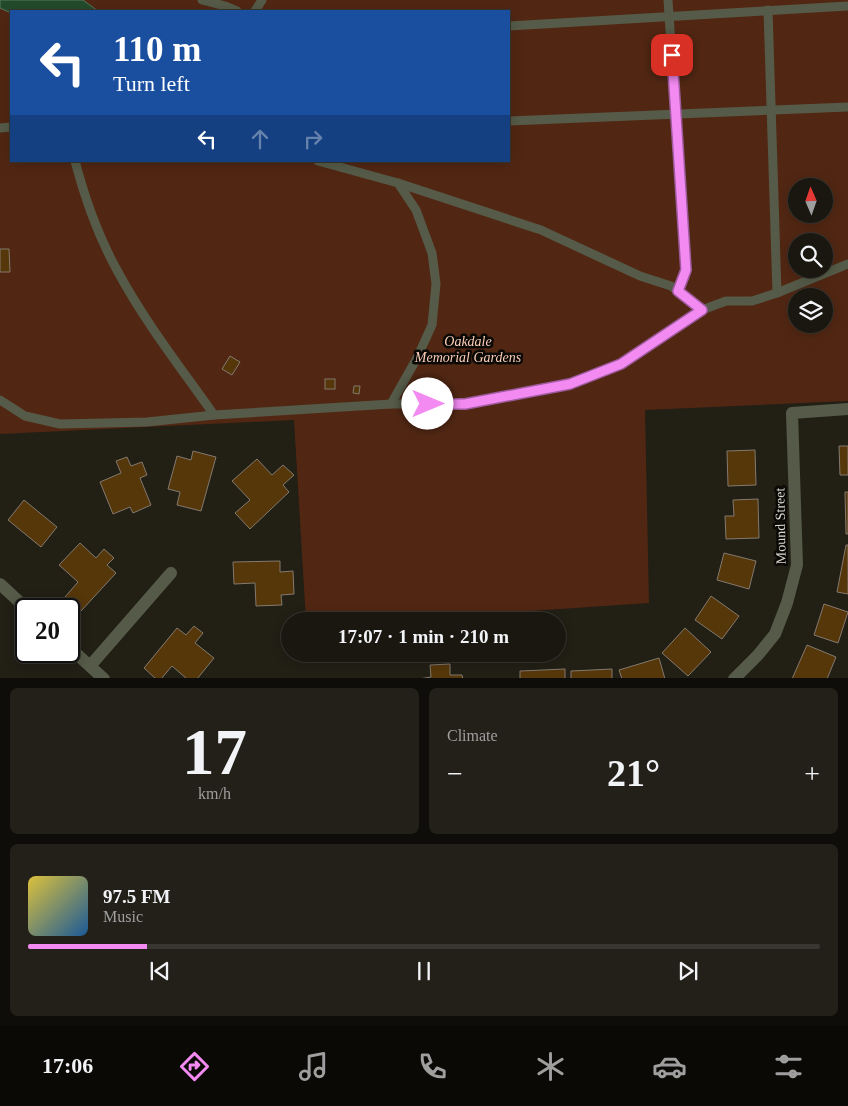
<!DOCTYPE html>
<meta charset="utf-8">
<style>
:root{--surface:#1a1710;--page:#232019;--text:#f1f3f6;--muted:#9f9f9f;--line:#383630;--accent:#f38af1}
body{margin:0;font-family:"Times New Roman",serif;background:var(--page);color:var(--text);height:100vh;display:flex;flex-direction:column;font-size:19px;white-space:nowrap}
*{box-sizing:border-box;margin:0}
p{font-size:16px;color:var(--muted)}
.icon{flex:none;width:28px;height:28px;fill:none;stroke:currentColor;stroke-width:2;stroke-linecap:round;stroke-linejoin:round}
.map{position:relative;height:678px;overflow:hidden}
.side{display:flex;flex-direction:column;gap:10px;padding:10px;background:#0e0d09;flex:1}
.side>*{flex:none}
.hud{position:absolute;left:10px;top:10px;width:500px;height:152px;border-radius:0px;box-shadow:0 2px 12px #0003,0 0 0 1px var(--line);background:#1a4fa0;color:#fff;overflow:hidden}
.needle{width:32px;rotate:358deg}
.fabs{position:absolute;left:788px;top:178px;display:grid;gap:10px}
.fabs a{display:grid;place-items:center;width:45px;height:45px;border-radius:50%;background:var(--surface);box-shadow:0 2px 12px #0003,0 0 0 1px var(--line);font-size:25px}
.speed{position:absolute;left:15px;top:598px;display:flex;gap:10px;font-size:25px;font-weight:700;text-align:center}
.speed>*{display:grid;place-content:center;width:65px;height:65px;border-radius:50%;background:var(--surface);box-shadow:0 2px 12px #0003,0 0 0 1px var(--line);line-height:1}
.speed .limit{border:2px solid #111;border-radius:8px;background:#fff;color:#111}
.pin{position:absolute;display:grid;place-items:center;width:42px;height:42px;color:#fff;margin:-21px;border-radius:10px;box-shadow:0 2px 8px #0006}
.me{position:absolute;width:55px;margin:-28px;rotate:90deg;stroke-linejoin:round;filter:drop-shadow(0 0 4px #0008)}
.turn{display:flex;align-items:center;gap:18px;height:105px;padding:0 20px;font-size:22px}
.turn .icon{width:65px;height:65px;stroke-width:2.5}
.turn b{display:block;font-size:35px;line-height:42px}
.lanes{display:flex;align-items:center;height:48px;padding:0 20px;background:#0003;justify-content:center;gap:25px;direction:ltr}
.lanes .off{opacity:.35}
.big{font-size:38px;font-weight:600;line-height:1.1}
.side .card{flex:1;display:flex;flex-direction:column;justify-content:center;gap:8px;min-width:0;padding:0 18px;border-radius:8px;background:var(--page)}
.side .dial{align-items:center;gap:0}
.dial b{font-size:65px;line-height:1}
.song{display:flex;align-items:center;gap:15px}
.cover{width:60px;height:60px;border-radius:8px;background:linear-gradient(135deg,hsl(50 70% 55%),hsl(210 70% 35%))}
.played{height:5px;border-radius:2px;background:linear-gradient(90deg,var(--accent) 15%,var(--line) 15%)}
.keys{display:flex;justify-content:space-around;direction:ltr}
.heat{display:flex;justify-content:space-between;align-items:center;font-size:28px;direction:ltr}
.side .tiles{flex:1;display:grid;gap:10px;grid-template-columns:1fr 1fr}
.card:last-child{grid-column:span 2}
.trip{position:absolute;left:281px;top:612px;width:285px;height:50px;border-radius:25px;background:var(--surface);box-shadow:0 2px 12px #0003,0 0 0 1px var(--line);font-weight:600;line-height:50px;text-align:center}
.menu{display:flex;height:80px;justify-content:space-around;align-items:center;background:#0a0906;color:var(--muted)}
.menu .icon{width:35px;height:35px}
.menu .active{color:var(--accent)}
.menu b{font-size:22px;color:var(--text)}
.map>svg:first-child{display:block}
.green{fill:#512713;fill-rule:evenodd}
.water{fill:#234b2b;stroke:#5a765d}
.building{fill:#56370a;stroke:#83796f}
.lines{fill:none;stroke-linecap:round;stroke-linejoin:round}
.service{stroke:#555b48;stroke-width:9}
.minor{stroke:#555b48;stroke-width:12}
.route-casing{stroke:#9e5a9d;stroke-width:12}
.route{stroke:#f38af1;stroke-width:9}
.labels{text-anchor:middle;stroke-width:5;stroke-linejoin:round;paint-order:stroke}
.park-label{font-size:14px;font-style:italic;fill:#fccdb8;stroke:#0a0905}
.street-label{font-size:14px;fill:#dbd9d2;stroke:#0a0905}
</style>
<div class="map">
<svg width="848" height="679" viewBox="0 0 848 679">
<rect width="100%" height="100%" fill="#221f15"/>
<path class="green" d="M0,0H848V401L645,410L649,603L381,621H306L294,420L0,434ZM11,11H509V161H11ZM796,186H824V214H796ZM796,241H824V269H796ZM796,296H824V324H796Z"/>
<path class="water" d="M0,0H83L98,11H11V13L0,8Z"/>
<g class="building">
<path d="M0,249H9L10,272H0Z"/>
<path d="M230,356L240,362L232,375L222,369Z"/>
<rect x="325" y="379" width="10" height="10"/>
<path d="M354,386H360L359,394L353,393Z"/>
<path d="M839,446H848V475H840Z"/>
<path d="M755,450L756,485L728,486L727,451Z"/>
<path d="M193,451L216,457L201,511L177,505L180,492L168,489L177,456L191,460Z"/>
<path d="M127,457L131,466L142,462L147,475L140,478L151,505L133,513L130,507L113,514L100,482L121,473L116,461Z"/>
<path d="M257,459L272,475L283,465L294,475L283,485L289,492L250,529L235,513L250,500L232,481Z"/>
<path d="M845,492H848V534H846Z"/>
<path d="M758,499L759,538L726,539L725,516H734L733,500Z"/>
<path d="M24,500L57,527L41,547L8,520Z"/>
<path d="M80,543L96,558L104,549L114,558L107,565L116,573L81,611L65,597L78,582L59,565Z"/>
<path d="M846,545H848V594L837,592Z"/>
<path d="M724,553L756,561L749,589L717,580Z"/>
<path d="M280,561V572L293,571L294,594L281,595L282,605L256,606L255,583L234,584L233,562Z"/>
<path d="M711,596L739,616L722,639L695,620Z"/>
<path d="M824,604L848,612L838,643L814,635Z"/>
<path d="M194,626L203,633L195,643L214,658L197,679H187L172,666L161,679H156L144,668L177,628L186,635Z"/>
<path d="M685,628L711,652L688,676L662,653Z"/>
<path d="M807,645L836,657L827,679H792Z"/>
<path d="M659,658L665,679H622L619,670Z"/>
<path d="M450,664V675H462L463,679H419L431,677L430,665Z"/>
<path d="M565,669V679H520V671Z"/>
<path d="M612,669V679H571V671Z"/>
</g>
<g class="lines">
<g class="service">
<path d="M202,0L225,6L237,11"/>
<path d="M668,0L686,270L678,291"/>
<path d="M768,10L777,293"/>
<path d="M255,11L262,0"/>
<path d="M509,26L848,6"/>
<path d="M509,121L848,107"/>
<path d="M0,128L11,127"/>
<path d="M75,161C85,199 99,238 118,272C145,322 181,368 214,415"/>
<path d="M318,161L398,183L541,230L640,276L671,286L702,310L726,301H752L777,293L848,264"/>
<path d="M0,400L25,416L60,424L147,422L214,415L391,404L417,358L432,325L436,284L432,253L416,210L398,183"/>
<path d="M391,404H465L571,384L621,364L702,310"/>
</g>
<g class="minor">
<path d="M0,584L27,609"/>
<path d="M69,647L104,679"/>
<path d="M90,666L171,573"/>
<path d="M734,679L758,655L775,634L787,603L797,565L792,413L848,409"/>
</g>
</g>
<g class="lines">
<g class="route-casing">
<path id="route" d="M428,404H465L570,384L621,364L702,310L678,291L686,270L672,55"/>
</g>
<use href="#route" class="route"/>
</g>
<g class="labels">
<g class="park-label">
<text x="468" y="346">Oakdale<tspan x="468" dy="16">Memorial Gardens</tspan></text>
</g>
<g class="street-label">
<text transform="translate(780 526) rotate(-91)" y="5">Mound Street</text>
</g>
</g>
</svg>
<div class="fabs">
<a><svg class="needle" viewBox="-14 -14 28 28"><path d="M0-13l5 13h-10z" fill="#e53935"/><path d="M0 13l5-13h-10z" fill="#9f9f9f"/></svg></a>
<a><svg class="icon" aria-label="search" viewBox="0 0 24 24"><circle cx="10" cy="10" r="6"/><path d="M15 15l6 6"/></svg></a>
<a><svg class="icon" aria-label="layers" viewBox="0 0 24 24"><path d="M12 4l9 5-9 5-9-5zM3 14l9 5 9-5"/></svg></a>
</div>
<div class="speed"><div class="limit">20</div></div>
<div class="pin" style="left:672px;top:55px;background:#d93025"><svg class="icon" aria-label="arrive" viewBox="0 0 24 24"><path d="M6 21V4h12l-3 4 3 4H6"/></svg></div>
<svg class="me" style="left:428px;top:404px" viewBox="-20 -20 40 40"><circle r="19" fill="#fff"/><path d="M0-13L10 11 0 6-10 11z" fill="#f38af1"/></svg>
<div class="trip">17:07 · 1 min · 210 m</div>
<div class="hud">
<div class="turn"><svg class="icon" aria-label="left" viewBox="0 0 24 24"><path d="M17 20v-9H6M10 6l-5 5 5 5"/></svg><div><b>110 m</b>Turn left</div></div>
<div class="lanes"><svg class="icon" aria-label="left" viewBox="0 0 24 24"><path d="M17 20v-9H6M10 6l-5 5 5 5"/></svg><svg class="icon off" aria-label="ahead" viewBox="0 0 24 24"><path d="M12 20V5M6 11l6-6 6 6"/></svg><svg class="icon off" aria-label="right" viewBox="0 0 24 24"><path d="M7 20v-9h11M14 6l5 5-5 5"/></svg></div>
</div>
</div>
<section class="side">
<div class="tiles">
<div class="card dial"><b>17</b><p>km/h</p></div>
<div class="card"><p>Climate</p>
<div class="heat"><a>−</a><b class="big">21°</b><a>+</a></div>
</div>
<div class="card">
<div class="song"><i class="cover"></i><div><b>97.5 FM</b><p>Music</p></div></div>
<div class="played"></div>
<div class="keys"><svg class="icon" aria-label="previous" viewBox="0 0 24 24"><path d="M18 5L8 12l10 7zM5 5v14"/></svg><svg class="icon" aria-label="pause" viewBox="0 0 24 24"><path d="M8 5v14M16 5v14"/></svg><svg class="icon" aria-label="next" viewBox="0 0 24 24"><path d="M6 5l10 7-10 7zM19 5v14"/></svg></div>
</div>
</div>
</section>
<nav class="menu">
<b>17:06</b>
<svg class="icon active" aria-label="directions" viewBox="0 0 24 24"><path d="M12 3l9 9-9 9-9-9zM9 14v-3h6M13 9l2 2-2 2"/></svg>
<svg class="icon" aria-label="music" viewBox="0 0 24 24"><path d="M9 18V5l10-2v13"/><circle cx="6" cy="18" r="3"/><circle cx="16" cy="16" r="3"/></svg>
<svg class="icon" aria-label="phone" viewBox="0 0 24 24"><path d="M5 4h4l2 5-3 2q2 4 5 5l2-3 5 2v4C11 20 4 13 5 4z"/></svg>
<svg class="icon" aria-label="climate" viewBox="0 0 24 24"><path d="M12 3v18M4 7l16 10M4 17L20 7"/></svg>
<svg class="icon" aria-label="car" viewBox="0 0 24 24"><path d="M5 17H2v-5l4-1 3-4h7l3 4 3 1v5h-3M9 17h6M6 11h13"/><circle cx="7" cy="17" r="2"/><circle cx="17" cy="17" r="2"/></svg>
<svg class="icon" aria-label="filters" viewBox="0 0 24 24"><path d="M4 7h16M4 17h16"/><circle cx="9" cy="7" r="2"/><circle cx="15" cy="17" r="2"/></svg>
</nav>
